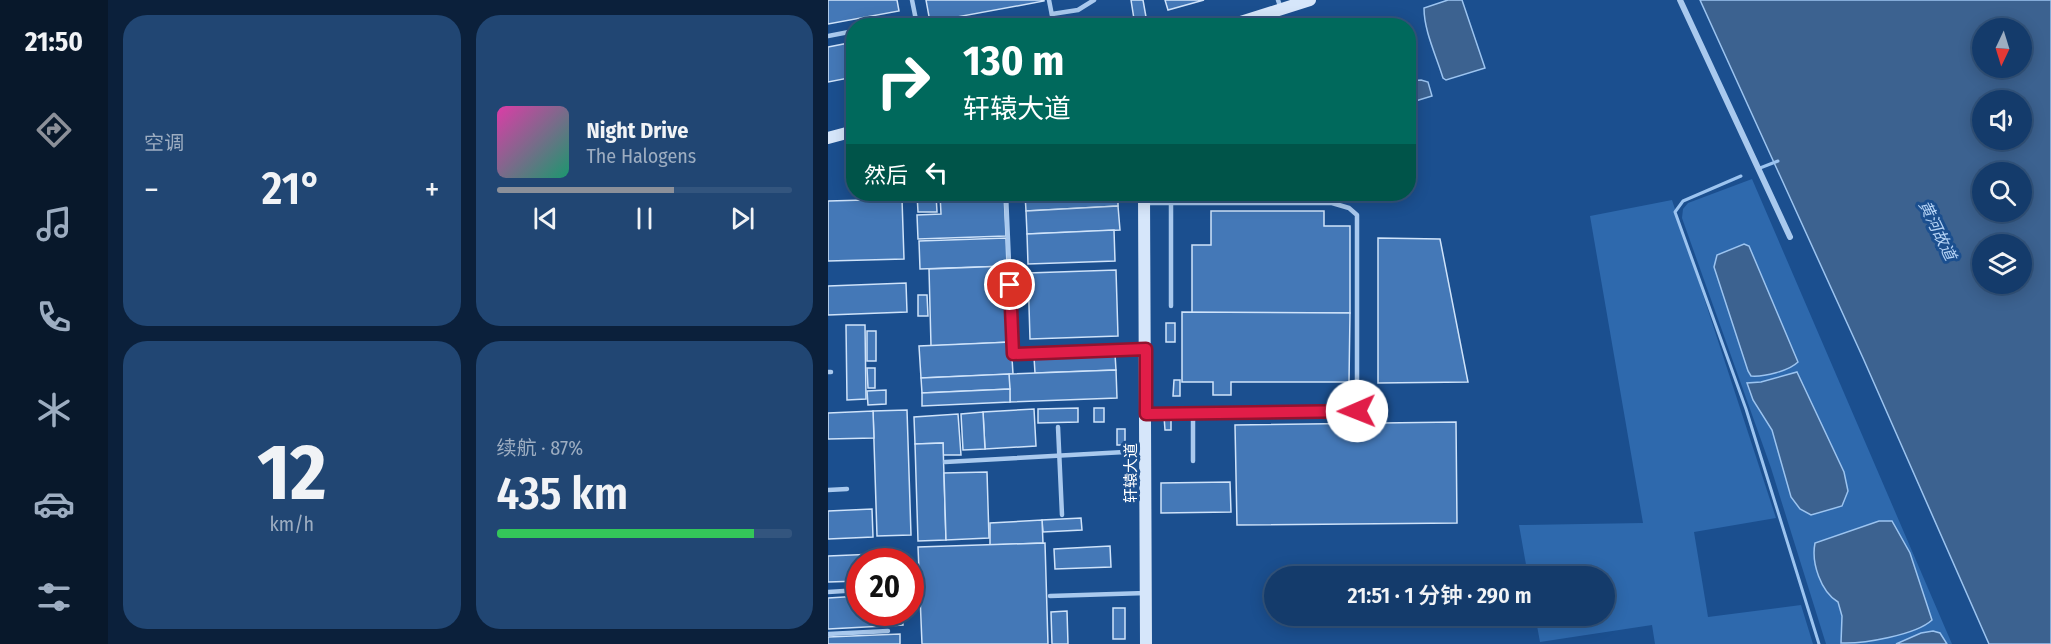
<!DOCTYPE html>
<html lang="zh">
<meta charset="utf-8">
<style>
:root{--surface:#143b6b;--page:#214673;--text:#f1f3f6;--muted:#9dadc1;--line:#33557e;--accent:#8c9099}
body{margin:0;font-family:"Fira Sans Condensed","Noto Sans SC",sans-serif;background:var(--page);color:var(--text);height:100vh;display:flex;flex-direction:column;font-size:22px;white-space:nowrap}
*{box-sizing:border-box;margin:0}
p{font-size:20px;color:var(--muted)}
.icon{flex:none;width:33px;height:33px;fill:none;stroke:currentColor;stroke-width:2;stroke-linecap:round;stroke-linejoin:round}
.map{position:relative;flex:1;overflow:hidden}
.drawer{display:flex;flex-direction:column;gap:15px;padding:15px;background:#0b203b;width:720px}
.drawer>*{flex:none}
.guide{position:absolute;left:18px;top:18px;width:570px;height:183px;border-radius:24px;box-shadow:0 3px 15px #0003,0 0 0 2px var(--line);background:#00695c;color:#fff;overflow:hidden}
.needle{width:39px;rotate:184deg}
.buttons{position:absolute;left:1144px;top:18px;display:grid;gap:12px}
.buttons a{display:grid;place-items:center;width:60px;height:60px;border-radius:50%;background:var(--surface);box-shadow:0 3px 15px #0003,0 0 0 2px var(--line);font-size:30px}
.speed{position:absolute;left:18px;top:548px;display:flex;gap:12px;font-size:30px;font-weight:700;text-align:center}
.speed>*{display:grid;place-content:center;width:78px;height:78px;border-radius:50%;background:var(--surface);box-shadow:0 3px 15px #0003,0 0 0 2px var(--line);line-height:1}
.speed .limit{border:9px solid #d22;background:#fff;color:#111}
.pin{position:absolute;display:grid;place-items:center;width:51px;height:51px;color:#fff;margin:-26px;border:3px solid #fff;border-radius:50%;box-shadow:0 2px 6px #0007}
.me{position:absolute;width:66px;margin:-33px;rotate:269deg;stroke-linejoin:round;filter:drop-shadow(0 0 4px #0008)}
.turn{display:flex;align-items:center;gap:21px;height:126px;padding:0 18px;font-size:27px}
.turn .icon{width:78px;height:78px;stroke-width:2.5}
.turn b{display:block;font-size:42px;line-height:51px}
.then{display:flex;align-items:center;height:57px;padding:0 18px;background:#0003;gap:12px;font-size:22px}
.big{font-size:45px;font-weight:600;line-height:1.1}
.drawer .card{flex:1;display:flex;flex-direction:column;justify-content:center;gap:9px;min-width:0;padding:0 21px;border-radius:24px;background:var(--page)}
.drawer .dial{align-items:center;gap:0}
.dial b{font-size:78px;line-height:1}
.song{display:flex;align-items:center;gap:18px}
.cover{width:72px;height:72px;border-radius:9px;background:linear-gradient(135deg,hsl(320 70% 55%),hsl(160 70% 35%))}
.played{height:6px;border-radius:3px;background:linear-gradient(90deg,var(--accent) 60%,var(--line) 60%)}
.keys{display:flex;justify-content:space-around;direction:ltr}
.heat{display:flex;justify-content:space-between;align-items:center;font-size:33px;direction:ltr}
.charge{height:9px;border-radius:4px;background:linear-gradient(90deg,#34c759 87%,var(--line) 0)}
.drawer .tiles{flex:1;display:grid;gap:15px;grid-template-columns:repeat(2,1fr)}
.trip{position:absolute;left:436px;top:566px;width:351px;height:60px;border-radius:30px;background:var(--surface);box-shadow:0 3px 15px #0003,0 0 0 2px var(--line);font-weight:600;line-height:60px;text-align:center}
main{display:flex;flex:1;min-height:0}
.menu{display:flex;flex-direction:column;width:108px;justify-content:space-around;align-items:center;background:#08182b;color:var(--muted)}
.menu .icon{width:42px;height:42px}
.menu .on{color:var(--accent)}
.menu b{font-size:27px;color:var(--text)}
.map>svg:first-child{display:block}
.green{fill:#2e69ad}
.water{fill:#3c6290;stroke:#9cc4f0;stroke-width:1.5;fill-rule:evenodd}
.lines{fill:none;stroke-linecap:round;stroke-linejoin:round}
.stream{stroke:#9cc4f0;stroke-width:3}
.building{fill:#4478b7;stroke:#cfe3fa;stroke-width:1.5}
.lane{stroke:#a9c9ee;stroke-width:4.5}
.street{stroke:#a9c9ee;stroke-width:6}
.secondary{stroke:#d6e6fa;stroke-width:12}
.route-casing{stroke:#92132f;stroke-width:15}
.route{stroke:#e11d48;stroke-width:10}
.labels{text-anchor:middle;stroke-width:6;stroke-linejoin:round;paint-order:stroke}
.street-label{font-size:15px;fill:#fff;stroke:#1b4f8f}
.water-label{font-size:16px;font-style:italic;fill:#b5d3f5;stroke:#1b4f8f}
</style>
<main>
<nav class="menu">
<b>21:50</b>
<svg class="icon on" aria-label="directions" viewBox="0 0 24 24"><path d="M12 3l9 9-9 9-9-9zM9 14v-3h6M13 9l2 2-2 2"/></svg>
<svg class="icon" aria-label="music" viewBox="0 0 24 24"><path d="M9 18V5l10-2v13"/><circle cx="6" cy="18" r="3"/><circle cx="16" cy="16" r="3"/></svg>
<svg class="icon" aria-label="phone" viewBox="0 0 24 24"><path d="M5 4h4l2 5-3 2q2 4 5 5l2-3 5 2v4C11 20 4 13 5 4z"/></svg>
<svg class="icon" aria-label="climate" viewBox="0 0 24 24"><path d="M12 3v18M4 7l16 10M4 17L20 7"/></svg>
<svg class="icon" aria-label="car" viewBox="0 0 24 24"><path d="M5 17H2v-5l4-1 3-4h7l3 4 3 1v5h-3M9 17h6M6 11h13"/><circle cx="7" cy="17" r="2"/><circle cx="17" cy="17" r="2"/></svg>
<svg class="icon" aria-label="filters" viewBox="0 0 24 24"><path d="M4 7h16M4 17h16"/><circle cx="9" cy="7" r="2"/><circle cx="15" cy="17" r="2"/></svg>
</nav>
<section class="drawer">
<div class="tiles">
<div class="card"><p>空调</p>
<div class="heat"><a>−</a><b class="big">21°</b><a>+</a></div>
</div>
<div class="card">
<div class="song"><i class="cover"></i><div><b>Night Drive</b><p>The Halogens</p></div></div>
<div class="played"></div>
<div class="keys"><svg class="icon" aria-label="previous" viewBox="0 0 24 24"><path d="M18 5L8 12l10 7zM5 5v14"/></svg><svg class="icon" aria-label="pause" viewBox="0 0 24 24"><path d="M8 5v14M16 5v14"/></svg><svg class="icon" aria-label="next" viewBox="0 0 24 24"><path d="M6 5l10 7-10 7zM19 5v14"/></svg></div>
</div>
<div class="card dial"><b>12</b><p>km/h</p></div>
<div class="card"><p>续航 · 87%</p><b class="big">435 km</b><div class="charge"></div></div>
</div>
</section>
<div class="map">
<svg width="1223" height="644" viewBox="0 0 1223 644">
<rect width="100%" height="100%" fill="#1b4f8f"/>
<g class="green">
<path d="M924,179L1124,644H998L943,468L854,218L855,209L860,203Z"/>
<path d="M844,200L948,518L866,532L880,617L973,605L985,644H827L824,625L712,642L707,615H777V576H700L691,525L815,523L762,216Z"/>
</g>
<g class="water">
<path d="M620,0H634L657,68L618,80L615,78C608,55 596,31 596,8Z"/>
<path d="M872,0H1223V644H1161L1035,358ZM1194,28V68H1155V28ZM1194,100V140H1155V100ZM1194,172V212H1155V172ZM1194,244V284H1155V244Z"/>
<path d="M593,80L600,82L604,96L581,103V81Z"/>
<path d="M916,244L921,246L970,362C961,371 936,377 923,376L920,371L886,267L889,255Z"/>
<path d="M969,372L1016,472L1020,491L1014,506L983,515L972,509L963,497L944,430L925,400L919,383L933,382Z"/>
<path d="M1051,521H1064L1082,553L1104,620C1088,635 1035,644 1013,643L1014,616L1010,602C993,592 983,563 987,543Z"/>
<path d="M1105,631L1112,633L1119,644H1068L1093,633Z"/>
</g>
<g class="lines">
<g class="stream">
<path d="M932,168L950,161"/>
<path d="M913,176L855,201L847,212L918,409L991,644"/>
</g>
</g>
<g class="building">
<path d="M0,0H69L71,11L0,24Z"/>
<path d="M98,0H216V1L102,22Z"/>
<path d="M303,0H315L318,17L306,19Z"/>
<path d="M337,0H376L340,10Z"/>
<path d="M26,42V77L0,82V47Z"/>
<path d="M89,194H108L109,212H90Z"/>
<path d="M112,194H176L178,236L90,239L89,215L113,214Z"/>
<path d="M197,194H290V206L198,211Z"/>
<path d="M74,199L76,259L0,261V201Z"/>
<path d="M290,206L292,230L199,234L198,211Z"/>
<path d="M383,211H496V226H522V313H364V245H383Z"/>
<path d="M286,230L287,261L200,264L199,234Z"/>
<path d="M178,238L179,266L92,269L91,241Z"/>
<path d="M550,238L612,239L640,382L550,383Z"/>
<path d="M179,266L182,342L103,346L101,269Z"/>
<path d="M288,270L290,336L202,339L200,273Z"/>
<path d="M78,283L79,312L0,315V286Z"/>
<path d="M90,295H99L100,316H90Z"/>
<path d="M354,312L522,313L521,382H403V395H385V382H354Z"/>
<rect x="338" y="323" width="9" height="19"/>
<path d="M18,325H37L38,399L19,400Z"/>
<rect x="39" y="331" width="9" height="30"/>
<path d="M183,342L185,374L93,378L91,346Z"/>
<path d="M287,354L288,370L207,373L206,357Z"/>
<path d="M39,368H47V388H40Z"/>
<path d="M288,370L289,398L182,402L181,374Z"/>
<path d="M181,374L182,389L94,393L93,378Z"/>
<path d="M346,380H352V396H345Z"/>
<path d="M182,389V402L94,406V393Z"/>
<path d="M58,390V404L40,405L39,391Z"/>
<path d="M250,408V422L210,423V409Z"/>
<rect x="266" y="408" width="10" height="14"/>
<path d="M206,409L208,446L157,449L155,412Z"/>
<path d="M79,410L83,535L49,536L45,411Z"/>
<path d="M45,411L46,438L0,439V413Z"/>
<path d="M155,412L157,449L135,450L133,414Z"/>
<path d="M130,414L133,455H115V443L87,444L86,417Z"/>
<path d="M336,416H343V430H337Z"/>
<path d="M628,422L629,523L409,525L407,425Z"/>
<rect x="289" y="429" width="8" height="16"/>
<path d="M115,443L118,540L90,541L87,444Z"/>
<path d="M159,472L161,538L118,540L116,473Z"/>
<path d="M402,482L403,512L333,513V483Z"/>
<path d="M44,509L45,537L0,539V511Z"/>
<path d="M253,518L254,530L215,532L214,520Z"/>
<path d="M214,520L215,543L162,545V523Z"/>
<path d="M217,543L220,644H94L90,547Z"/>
<path d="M282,546L283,567L227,569L226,549Z"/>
<path d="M71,553V561H32V581L0,582V556Z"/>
<path d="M32,596V612H74L75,625L0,629V598Z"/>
<rect x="285" y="608" width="12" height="31"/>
<path d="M239,611L240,644H224L223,612Z"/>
<path d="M72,634V644H0V637Z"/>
</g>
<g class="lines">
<g class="lane">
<path d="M221,0L226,26"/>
<path d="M450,0L453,9"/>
<path d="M224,14L250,10L266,0"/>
<path d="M58,26L88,20L84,0"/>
<path d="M0,36L26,31"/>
<path d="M178,194L185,354L315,349"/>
<path d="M343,203V306"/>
<path d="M0,372H3"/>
<path d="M318,414L529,411V215L521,208L504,203H318"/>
<path d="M230,427L234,515"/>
<path d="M365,461V413"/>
<path d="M117,462L315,451"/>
<path d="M0,490L19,489"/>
<path d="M0,592L32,590"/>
<path d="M222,596L318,593"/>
<path d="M0,634L60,631"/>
</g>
<path class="street" d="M852,0L962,237"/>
<g class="secondary">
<path d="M400,26L482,0"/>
<path d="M0,138L26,131"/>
<path d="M316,194L318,644"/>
</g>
</g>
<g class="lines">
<g class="route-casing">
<path id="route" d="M182,285L185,354L318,349V414L529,411"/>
</g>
<use href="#route" class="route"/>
</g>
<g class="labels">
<g class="street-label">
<text transform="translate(303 473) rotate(-90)" y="5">轩辕大道</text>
</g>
<g class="water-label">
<text transform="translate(1110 230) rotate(64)" y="6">黄河故道</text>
</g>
</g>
</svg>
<div class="buttons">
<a><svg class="needle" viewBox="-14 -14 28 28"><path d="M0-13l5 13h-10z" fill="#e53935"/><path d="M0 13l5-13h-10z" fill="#9dadc1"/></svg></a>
<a><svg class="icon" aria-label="sound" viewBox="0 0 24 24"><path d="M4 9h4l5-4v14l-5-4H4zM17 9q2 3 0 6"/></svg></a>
<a><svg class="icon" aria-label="search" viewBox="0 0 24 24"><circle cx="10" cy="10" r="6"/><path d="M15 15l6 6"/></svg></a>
<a><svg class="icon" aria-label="layers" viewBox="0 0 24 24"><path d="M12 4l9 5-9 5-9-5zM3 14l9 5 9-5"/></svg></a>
</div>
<div class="speed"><div class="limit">20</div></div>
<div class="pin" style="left:182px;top:285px;background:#d93025"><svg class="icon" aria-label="arrive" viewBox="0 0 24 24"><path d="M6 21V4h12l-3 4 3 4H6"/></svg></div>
<svg class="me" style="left:529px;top:411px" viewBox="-20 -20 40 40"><circle r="19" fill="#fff"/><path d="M0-13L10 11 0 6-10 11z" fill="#e11d48"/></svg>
<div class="trip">21:51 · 1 分钟 · 290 m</div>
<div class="guide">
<div class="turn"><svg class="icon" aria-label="right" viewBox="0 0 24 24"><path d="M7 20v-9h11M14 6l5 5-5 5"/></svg><div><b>130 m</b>轩辕大道</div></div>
<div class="then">然后<svg class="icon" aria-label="left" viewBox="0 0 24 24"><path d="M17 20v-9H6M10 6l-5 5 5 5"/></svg></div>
</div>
</div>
</main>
